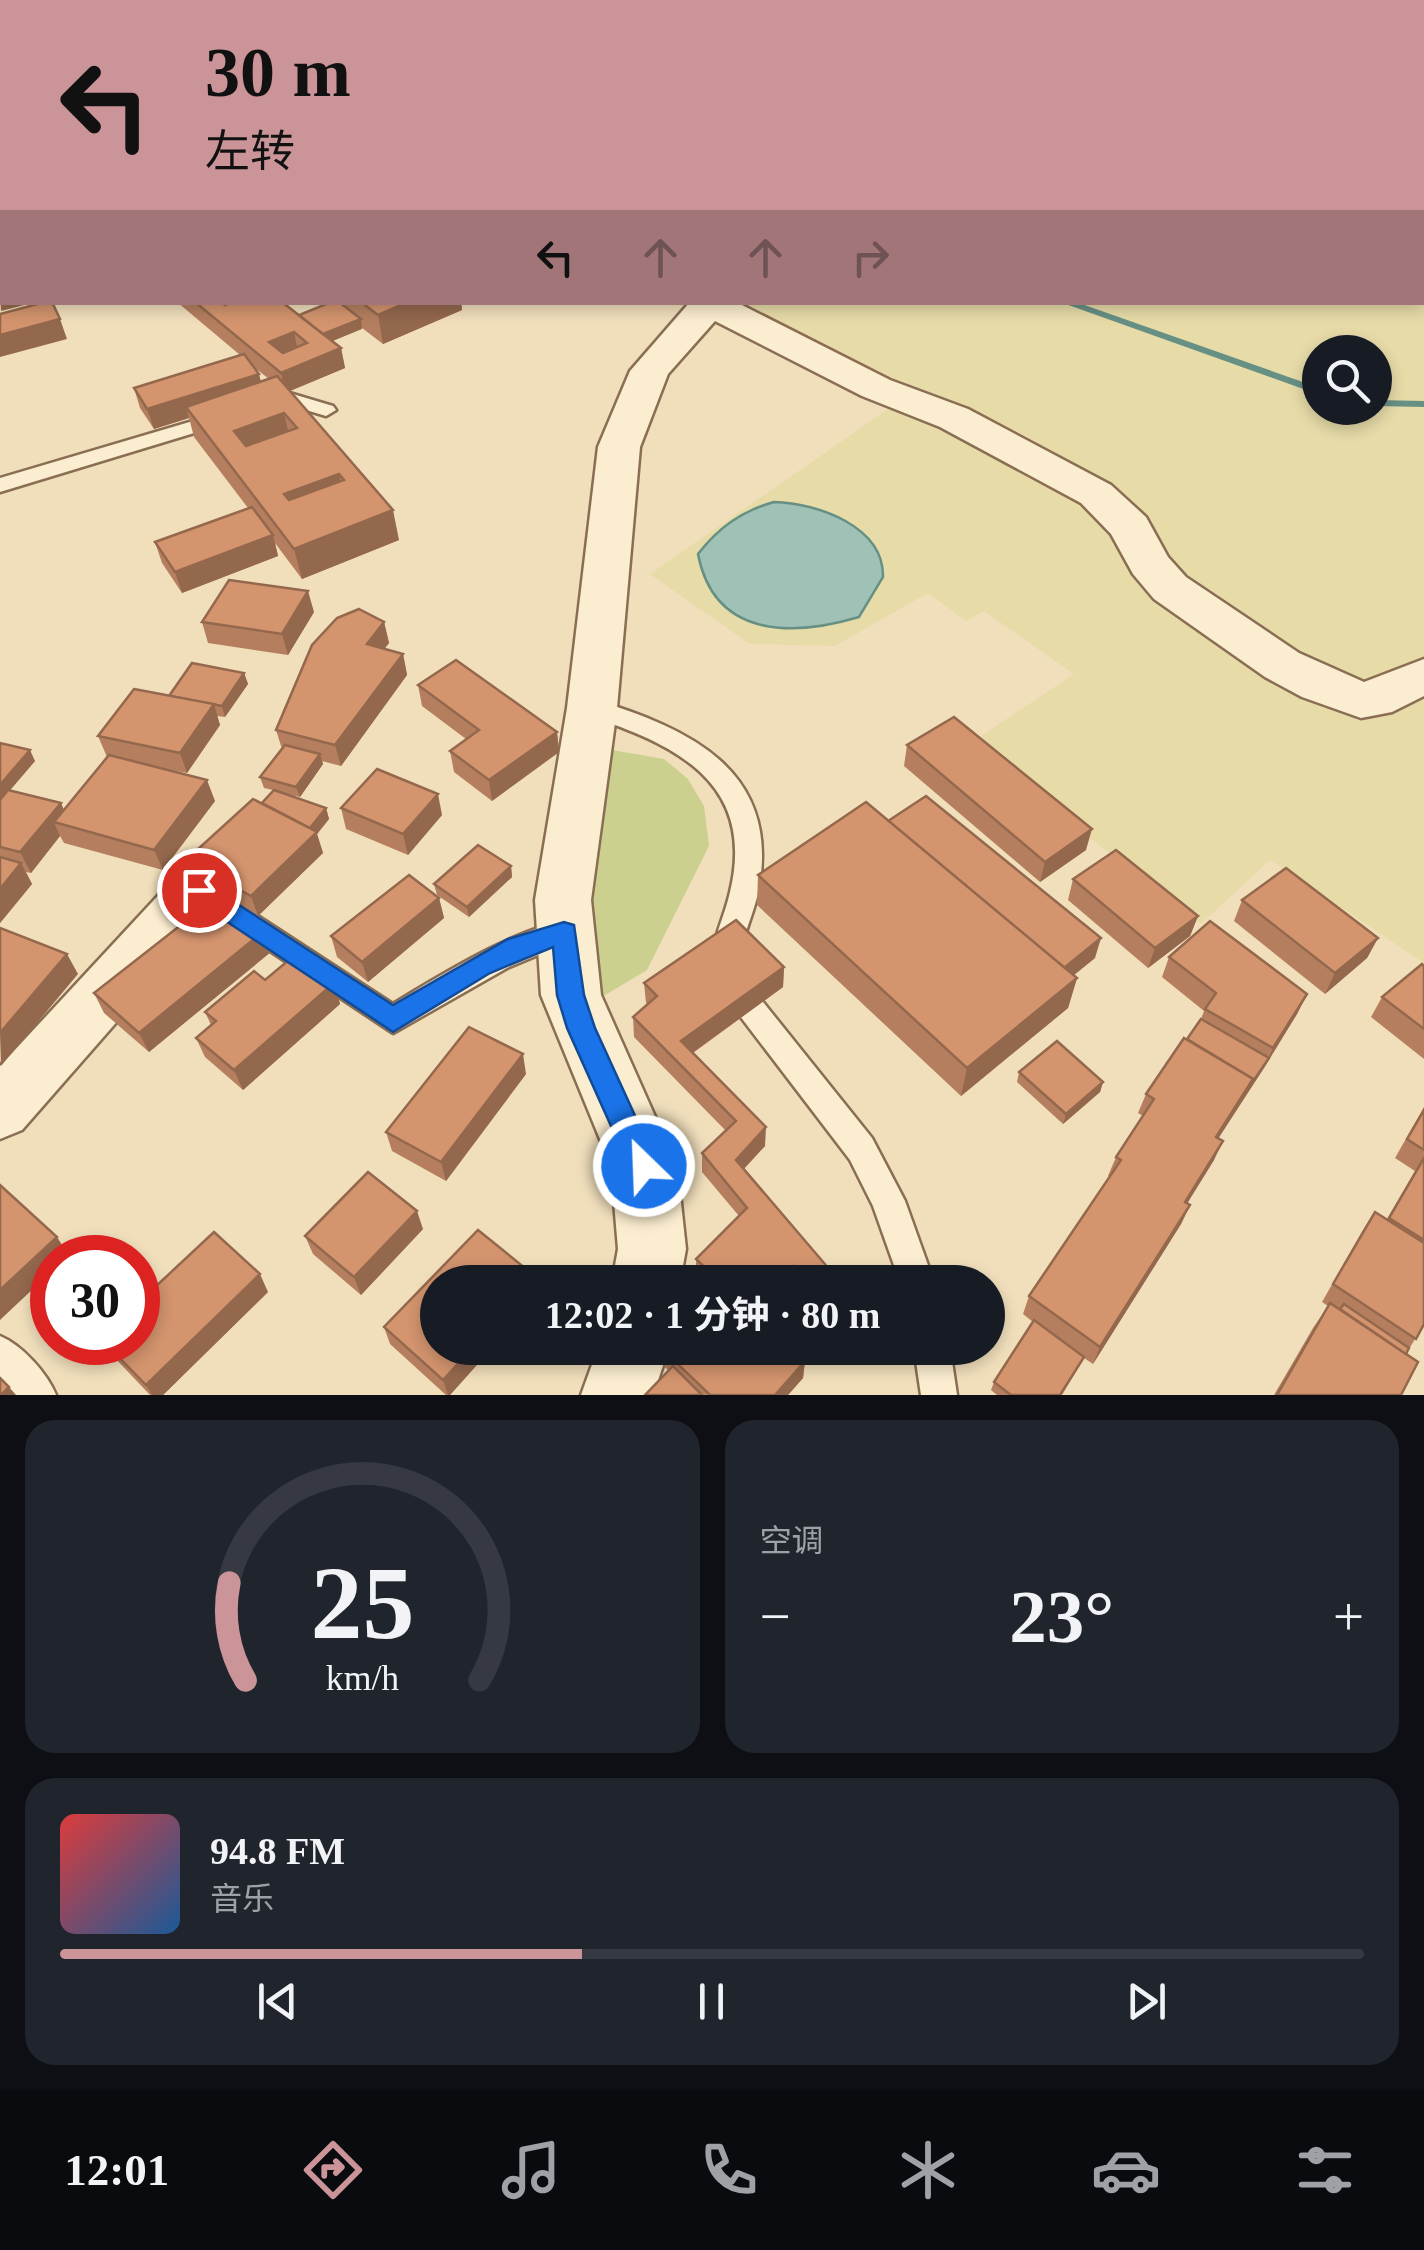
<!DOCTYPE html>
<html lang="zh">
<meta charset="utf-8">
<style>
:root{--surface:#171b24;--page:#20242c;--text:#f1f3f6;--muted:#9ea1a6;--line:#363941;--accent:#cb9498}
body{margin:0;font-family:"Times New Roman","Noto Sans SC",serif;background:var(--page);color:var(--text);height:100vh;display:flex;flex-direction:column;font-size:38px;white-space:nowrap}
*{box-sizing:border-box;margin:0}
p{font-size:32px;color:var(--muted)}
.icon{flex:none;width:55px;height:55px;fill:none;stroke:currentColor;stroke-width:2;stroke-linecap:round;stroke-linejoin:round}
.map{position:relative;height:1395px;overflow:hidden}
.sheet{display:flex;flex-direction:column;gap:25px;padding:25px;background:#0d0f14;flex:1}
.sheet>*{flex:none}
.top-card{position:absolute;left:0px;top:0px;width:1425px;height:305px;box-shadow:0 5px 15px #0003;background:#cb9498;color:#111;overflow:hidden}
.fabs{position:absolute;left:1302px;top:335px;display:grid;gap:20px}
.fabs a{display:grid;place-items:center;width:90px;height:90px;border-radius:50%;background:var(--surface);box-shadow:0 5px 15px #0003;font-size:50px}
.speed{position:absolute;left:30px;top:1235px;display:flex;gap:20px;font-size:50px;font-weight:700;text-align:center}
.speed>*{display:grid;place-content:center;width:130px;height:130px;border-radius:50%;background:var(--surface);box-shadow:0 5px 15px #0003;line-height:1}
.speed .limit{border:15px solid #d22;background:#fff;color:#111}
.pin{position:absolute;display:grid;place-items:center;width:85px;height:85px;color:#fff;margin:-42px;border:5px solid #fff;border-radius:50%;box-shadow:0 2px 10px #0007}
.me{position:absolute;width:110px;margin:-55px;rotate:336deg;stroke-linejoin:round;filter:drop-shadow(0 0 8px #0008)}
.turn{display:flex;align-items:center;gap:35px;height:210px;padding:0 40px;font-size:45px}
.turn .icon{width:130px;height:130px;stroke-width:2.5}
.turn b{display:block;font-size:70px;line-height:85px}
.lanes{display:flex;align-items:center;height:95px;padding:0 40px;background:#0003;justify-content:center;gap:50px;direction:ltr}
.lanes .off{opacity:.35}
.big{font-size:75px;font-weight:700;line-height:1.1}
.sheet .card{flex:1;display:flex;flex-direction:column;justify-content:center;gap:15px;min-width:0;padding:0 35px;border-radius:30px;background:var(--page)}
.sheet .dial{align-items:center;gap:0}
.dial svg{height:260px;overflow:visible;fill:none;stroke:var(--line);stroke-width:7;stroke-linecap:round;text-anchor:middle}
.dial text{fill:var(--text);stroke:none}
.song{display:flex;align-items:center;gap:30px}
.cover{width:120px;height:120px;border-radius:15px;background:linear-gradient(135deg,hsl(0 70% 55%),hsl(210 70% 35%))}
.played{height:10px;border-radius:5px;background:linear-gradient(90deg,var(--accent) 40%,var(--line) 40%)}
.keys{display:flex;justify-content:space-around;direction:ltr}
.heat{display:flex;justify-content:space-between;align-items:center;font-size:55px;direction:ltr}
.sheet .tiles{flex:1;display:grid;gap:25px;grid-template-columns:1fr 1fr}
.card:last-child{grid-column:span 2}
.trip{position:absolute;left:420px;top:1265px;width:585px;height:100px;border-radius:50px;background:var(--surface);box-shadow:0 5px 15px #0003;font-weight:700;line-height:100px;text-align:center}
.dock{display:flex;height:160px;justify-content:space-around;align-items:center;background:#090b0e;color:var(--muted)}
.dock .icon{width:70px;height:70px}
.dock .current{color:var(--accent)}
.dock b{font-size:45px;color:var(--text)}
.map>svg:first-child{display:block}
.farmland{fill:#e7dba8;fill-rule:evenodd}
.green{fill:#cbd08f}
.water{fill:#a0c2b6;stroke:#679084;stroke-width:2.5}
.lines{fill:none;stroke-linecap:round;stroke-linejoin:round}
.stream{fill:#679084;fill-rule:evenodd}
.service-casing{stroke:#8a6e54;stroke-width:5}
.minor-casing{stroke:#8a6e54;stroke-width:5}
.service{fill:#fbedcf;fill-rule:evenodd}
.minor{fill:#fbedcf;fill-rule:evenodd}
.wall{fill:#b57f5f;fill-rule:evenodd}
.shaded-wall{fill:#94684d}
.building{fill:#d3946e;stroke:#94684d;stroke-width:2.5;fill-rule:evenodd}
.route{fill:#1a73e8;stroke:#114b97;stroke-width:2.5}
</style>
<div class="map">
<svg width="1424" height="1395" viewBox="0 0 1424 1395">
<rect width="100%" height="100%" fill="#f1dfbc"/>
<g class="farmland">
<path d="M137,0H603L604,2H124Z"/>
<path d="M766,0H1424V963L1270,860L1201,924L969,744L1074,674L984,611L966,621L928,593L835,646L750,644L650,574L891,407L737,303L1422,302V2ZM1320,352H1375V408H1320Z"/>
</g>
<path class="green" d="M612,750L664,759L688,779L704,806L709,846L647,970L602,997L587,918Z"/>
<path class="water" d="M774,502C817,503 884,526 883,577L859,617C792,637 714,638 698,554C719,527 742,511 774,502Z"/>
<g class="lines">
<g class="stream">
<path d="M257,0H265L267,2H259Z"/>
<path d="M1060,302H1076L1320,388V395Z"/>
<path d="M1375,400L1424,401V407L1375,406Z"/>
</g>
<g class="service-casing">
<g id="service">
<path d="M286,392L333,406L336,410L326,416L286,404L268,409L258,403Z"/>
<path d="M220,413L230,419L227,423L0,492V478Z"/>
<path d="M592,699C689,728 780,770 759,888C754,918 735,945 743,977L872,1138L905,1201L934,1282H900L873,1206L850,1160L714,982C706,948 723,924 730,892C757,781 673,743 583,714L579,708L583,702Z"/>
<path d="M241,905L393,1004C426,984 541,912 574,924L578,932L574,940L507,968L393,1033L231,925L227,917L231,909Z"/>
<path d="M0,1336C22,1345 47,1373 56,1395H13L0,1380Z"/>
<path d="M914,1348H950L957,1395H921Z"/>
</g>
</g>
<g class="minor-casing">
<g id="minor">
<path d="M732,0H760L762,2H734Z"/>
<rect x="0" y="14" width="2" height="16"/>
<path d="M690,302H736L890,380L968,409L1111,485L1146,517L1168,557L1186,577L1299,653L1364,682L1424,659V696L1392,712L1361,718L1302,697L1265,677L1154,599L1133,574L1111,534L1081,503L940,427L862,396L715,321L668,374L640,447L617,708L591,900L601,995L677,1166L686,1249L680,1282H612L618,1249L611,1166L541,995L535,900L567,708L598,447L630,371Z"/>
<path d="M199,867L219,873L227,889L219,905L22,1130L0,1139V1066L179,873Z"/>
<path d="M598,1348H669L653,1395H581Z"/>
</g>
</g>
<use href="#service" class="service"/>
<use href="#minor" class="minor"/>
</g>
<g class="wall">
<path d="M177,302H282L299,315L329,303L328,302H461L462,310L383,344L362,328L332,341L341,348L345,368L290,391L399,540L302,579L275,543L278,556L182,593L162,563L155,542L248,508L194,437L189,418L154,429L140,408L134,388L240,355ZM254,367L269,379L261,382Z"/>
<path d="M314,612L288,655L208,643L202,622Z"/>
<path d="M384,622L389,643L384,649L403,654L407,675L341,766L322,761L323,764L300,797L278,792L326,808L329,819L317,834L323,853L258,916L194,880L186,860L262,803L273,790L264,788L260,777L282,749L276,730Z"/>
<path d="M244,673L248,684L225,717L217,716L220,725L187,773L155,767L215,801L163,870L64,843L60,836L31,873L26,872L32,884L0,923V743L35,761L10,790L64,810L107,757L98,736L169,696Z"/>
<path d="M418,685L557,732L559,752L492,801L454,772L450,751L466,739L422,706Z"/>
<path d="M907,745L1086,850L1040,882L904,766Z"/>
<path d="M341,808L442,815L408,855L346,829Z"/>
<path d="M888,821L1095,958L1073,976L1077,978L1068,1008L961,1096L757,905L758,875Z"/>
<path d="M511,866L512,877L469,917L437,895L434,884Z"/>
<path d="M1073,879L1198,916L1190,936L1148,968L1068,900Z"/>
<path d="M439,898L444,918L368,982L337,957L331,936Z"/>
<path d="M1242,900L1378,938L1367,958L1325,994L1234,921Z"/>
<path d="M265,930L272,951L149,1052L104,1013L94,993Z"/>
<path d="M1169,957L1307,994L1297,1014L1218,1138L1214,1160L1187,1203L1190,1205L1181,1224L1093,1364L1084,1358L1062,1395H997L991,1390L994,1382L1033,1322L1023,1314L1029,1296L1110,1177L1108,1176L1116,1157L1143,1116L1138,1113L1146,1094L1201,1019L1204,1011L1162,977Z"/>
<path d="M1424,966V1059L1371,1017L1382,997Z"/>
<path d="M784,967L783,987L693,1053L765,1146L744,1169L830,1270L828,1282H702L696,1277V1259L739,1216L702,1172V1153L726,1131L634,1037L633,1017L647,1004L646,1003L644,983Z"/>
<path d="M265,980L334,983L340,1004L243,1090L205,1057L196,1038L211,1025L205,1012Z"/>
<path d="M1019,1072L1103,1082L1100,1092L1063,1124L1017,1082Z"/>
<path d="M526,1074L446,1181L392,1151L386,1132Z"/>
<path d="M1424,1107V1324L1406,1354L1401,1395H1274L1313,1328L1328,1306L1322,1302L1363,1230L1375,1212L1387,1219L1415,1171L1395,1158Z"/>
<path d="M423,1229L361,1295L313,1254L305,1236Z"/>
<path d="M268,1292L163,1395H150L112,1355L103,1342H138Z"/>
<path d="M384,1327L438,1348H492L450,1395H446L390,1344Z"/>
<path d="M658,1348H790L805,1361L803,1378L788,1395H645L669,1371L659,1361Z"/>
</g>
<g class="shaded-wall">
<path d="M2,289V302H36L1,311L0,290Z"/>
<path d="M408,302H461L462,310L383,344L378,315Z"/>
<path d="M60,319L67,339L0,357V335Z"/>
<path d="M361,319L362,329L318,347L316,337Z"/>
<path d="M294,332L298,352L274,362L269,342Z"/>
<path d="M341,348L345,368L285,393L281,373Z"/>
<path d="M259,374L264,394L186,407L189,418L154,429L147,409Z"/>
<path d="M284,413L291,443L242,460L234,431Z"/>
<path d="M339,474L345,504L292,524L284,494Z"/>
<path d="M393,510L399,540L302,579L294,549Z"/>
<path d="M273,535L278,556L182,593L175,572Z"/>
<path d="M308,591L314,612L288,655L282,634Z"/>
<path d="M384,622L389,643L372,665L367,644Z"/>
<path d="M403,654L407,675L341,766L335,745Z"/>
<path d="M244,673L248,684L225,717L222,706Z"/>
<path d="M214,704L220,725L187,773L180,753Z"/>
<path d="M557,732L559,752L492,801L489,780Z"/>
<path d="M30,750L35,761L0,802V785Z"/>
<path d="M320,754L323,764L300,797L296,787Z"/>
<path d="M207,780L215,801L163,870L154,850Z"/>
<path d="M438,794L442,815L408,855L403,834Z"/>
<path d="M61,803L70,824L54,822L60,836L31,873L20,852Z"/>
<path d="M326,808L329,819L317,834L323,853L258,916L251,896L305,835Z"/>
<path d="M1092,829L1086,850L1040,882L1045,862Z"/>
<path d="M21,863L32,884L0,923V889Z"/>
<path d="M511,866L512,877L469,917L467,907Z"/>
<path d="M439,898L444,918L368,982L362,962Z"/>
<path d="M1198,916L1190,936L1148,968L1155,948Z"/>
<path d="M265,930L272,951L149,1052L139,1033Z"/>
<path d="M1101,938L1095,958L1051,993L1057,973Z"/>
<path d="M1378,938L1367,958L1325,994L1335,973Z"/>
<path d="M67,954L78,974L1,1066L0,1033Z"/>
<path d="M784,967L783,987L681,1061V1041Z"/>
<path d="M1077,978L1068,1008L961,1096L967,1068Z"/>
<path d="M334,983L340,1004L243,1090L234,1070Z"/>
<path d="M1307,994L1297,1014L1264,1068L1273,1048Z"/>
<path d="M523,1054L526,1074L446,1181L441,1162Z"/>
<path d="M1269,1058L1264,1068L1207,1156L1216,1137L1253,1079Z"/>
<path d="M1103,1082L1100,1092L1063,1124L1066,1114Z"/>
<path d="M766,1127L765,1146L735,1178L736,1160Z"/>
<path d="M1223,1141L1214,1160L1177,1220L1185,1202Z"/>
<path d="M1190,1205L1181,1224L1093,1364L1100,1347Z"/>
<path d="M417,1211L423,1229L361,1295L354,1277Z"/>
<path d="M57,1237L69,1256L68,1258H52V1271L0,1320V1290Z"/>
<path d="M794,1266L793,1282H778Z"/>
<path d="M830,1270L828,1282H815Z"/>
<path d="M260,1274L268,1292L163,1395H152L146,1385Z"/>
<path d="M472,1348H492L450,1395H448L443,1380Z"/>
<path d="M805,1361L803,1378L788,1395H775Z"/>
<path d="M9,1387L16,1395H1Z"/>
</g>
<g class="building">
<path d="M2,261V289L0,290V262Z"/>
<path d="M45,302H52L60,319L0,335V314Z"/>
<path d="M195,302H221L225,305L232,302H282L341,348L281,373ZM294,332L307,343L283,353L269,342Z"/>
<path d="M331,302H339L361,319L323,334L299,315Z"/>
<path d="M361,302H408L378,315Z"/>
<path d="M244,354L259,374L147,409L134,388Z"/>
<path d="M277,376L393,510L294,549L186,407ZM284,413L297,428L246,446L234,431ZM339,474L344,480L289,500L284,494Z"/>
<path d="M252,507L273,535L175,572L155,542Z"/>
<path d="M229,580L308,591L282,634L202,622Z"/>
<path d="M359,609L384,622L367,644L403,654L335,745L276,730L312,645L337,618Z"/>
<path d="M456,660L557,732L489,780L450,751L479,730L418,685Z"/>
<path d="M192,663L244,673L222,706L169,696Z"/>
<path d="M134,689L214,704L180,753L98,736Z"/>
<path d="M954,717L1092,829L1045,862L907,745Z"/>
<path d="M0,743L30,750L0,785Z"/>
<path d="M285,745L320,754L296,787L260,777Z"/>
<path d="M109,755L207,780L154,850L54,822Z"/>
<path d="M377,769L438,794L403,834L341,808Z"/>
<path d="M8,790L61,803L20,852L0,847V800Z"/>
<path d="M274,790L326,808L310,828L262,803Z"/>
<path d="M926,796L1101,938L1064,968L888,821Z"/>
<path d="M253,799L317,832L251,896L186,860Z"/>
<path d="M866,802L1077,978L967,1068L758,875Z"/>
<path d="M478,845L511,866L467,907L434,884Z"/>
<path d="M1116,850L1198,916L1155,948L1073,879Z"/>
<path d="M0,857L21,863L0,889Z"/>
<path d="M1286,868L1378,938L1335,973L1242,900Z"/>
<path d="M409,875L439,898L362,962L331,936Z"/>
<path d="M219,895L265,930L139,1033L94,993Z"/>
<path d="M736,920L784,967L681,1041L766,1127L736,1160L830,1270L815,1282H809L794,1266L778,1282H717L719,1281L696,1259L747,1208L702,1153L736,1121L633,1017L657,996L644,983Z"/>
<path d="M1210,921L1307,994L1273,1048L1205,1009L1216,993L1169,957Z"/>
<path d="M0,928L67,954L0,1033Z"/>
<path d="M296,954L334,983L234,1070L196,1038L216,1021L205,1012L254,971L265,980Z"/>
<path d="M1422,964L1424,966V1029L1382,997Z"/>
<path d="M1201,1019L1269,1058L1248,1089L1253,1079L1187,1039Z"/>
<path d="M469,1027L523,1054L441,1162L386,1132Z"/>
<path d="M1184,1038L1253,1079L1216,1137L1223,1141L1185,1202L1190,1205L1100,1347L1029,1296L1121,1160L1116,1157L1154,1099L1146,1094Z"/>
<path d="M1057,1041L1103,1082L1066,1114L1019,1072Z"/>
<path d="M1424,1110V1150L1407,1139Z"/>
<path d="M1424,1158V1240L1389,1218Z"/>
<path d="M368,1172L417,1211L354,1277L305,1236Z"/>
<path d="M0,1185L57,1237L0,1290Z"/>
<path d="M1375,1212L1424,1243V1324L1416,1339L1333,1284Z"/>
<path d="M478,1230L536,1277L531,1282H438V1348H472L443,1380L384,1327Z"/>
<path d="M214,1232L260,1274L146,1385L104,1342H138V1303Z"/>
<path d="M1330,1303L1418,1362L1401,1395H1277Z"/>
<path d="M1344,1304L1409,1348L1406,1354L1340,1309Z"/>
<path d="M1034,1320L1084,1357L1060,1395H1011L994,1382Z"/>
<path d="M661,1348H790L805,1361L775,1395H710Z"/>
<path d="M673,1366L702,1395H645Z"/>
<path d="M0,1378L9,1387L1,1395H0Z"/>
</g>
<path class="route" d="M199,879L393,1005L508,939L564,922L574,925L584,995L595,1028L658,1166L654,1176L644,1180L633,1176L629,1166L567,1028L557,995L553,947L490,973L393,1032L190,897L186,890L190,882Z"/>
</svg>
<div class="fabs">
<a><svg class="icon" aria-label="search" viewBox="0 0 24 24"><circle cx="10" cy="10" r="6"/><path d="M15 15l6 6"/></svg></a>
</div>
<div class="speed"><div class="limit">30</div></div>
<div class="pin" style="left:199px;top:890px;background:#d93025"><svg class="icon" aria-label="arrive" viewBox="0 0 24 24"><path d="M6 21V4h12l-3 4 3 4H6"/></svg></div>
<svg class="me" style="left:644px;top:1166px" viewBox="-20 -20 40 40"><circle r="17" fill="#1a73e8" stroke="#fff" stroke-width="3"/><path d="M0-11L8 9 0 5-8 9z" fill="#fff"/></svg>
<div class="trip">12:02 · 1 分钟 · 80 m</div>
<div class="top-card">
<div class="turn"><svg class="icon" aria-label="left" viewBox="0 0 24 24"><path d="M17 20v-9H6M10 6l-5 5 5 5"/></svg><div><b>30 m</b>左转</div></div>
<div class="lanes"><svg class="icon" aria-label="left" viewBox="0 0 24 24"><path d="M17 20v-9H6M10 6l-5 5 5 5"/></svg><svg class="icon off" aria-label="ahead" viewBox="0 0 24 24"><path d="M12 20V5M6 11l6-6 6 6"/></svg><svg class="icon off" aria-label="ahead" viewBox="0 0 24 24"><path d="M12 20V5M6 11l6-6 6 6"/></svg><svg class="icon off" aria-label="right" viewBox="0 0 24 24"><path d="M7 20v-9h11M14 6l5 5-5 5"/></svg></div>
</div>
</div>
<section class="sheet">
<div class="tiles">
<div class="card dial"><svg viewBox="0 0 100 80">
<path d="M14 69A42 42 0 1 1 86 69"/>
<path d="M14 69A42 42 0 0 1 9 39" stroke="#cb9498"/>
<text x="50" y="56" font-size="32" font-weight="700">25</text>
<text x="50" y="72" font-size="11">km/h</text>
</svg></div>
<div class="card"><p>空调</p>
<div class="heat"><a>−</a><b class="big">23°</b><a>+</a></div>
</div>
<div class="card">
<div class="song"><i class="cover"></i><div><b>94.8 FM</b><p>音乐</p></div></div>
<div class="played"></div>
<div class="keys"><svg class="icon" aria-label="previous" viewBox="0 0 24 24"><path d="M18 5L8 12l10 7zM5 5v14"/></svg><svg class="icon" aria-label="pause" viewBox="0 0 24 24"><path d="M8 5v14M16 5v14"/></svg><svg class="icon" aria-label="next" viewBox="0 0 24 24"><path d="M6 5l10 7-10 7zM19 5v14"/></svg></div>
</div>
</div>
</section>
<nav class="dock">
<b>12:01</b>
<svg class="icon current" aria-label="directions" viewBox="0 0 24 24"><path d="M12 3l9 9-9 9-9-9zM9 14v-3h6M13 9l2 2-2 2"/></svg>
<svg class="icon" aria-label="music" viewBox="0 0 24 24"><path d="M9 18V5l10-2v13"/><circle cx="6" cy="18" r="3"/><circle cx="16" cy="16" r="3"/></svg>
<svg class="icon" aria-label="phone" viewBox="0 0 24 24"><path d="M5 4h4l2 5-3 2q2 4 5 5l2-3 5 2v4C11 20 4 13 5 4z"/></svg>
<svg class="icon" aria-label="climate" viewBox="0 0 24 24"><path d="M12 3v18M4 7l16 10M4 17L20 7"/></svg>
<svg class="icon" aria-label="car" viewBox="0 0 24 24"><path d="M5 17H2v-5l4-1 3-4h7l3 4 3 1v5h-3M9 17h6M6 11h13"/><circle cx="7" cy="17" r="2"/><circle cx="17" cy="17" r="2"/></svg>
<svg class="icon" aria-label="filters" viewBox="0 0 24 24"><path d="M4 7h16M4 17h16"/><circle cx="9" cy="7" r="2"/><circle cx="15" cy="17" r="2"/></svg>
</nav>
